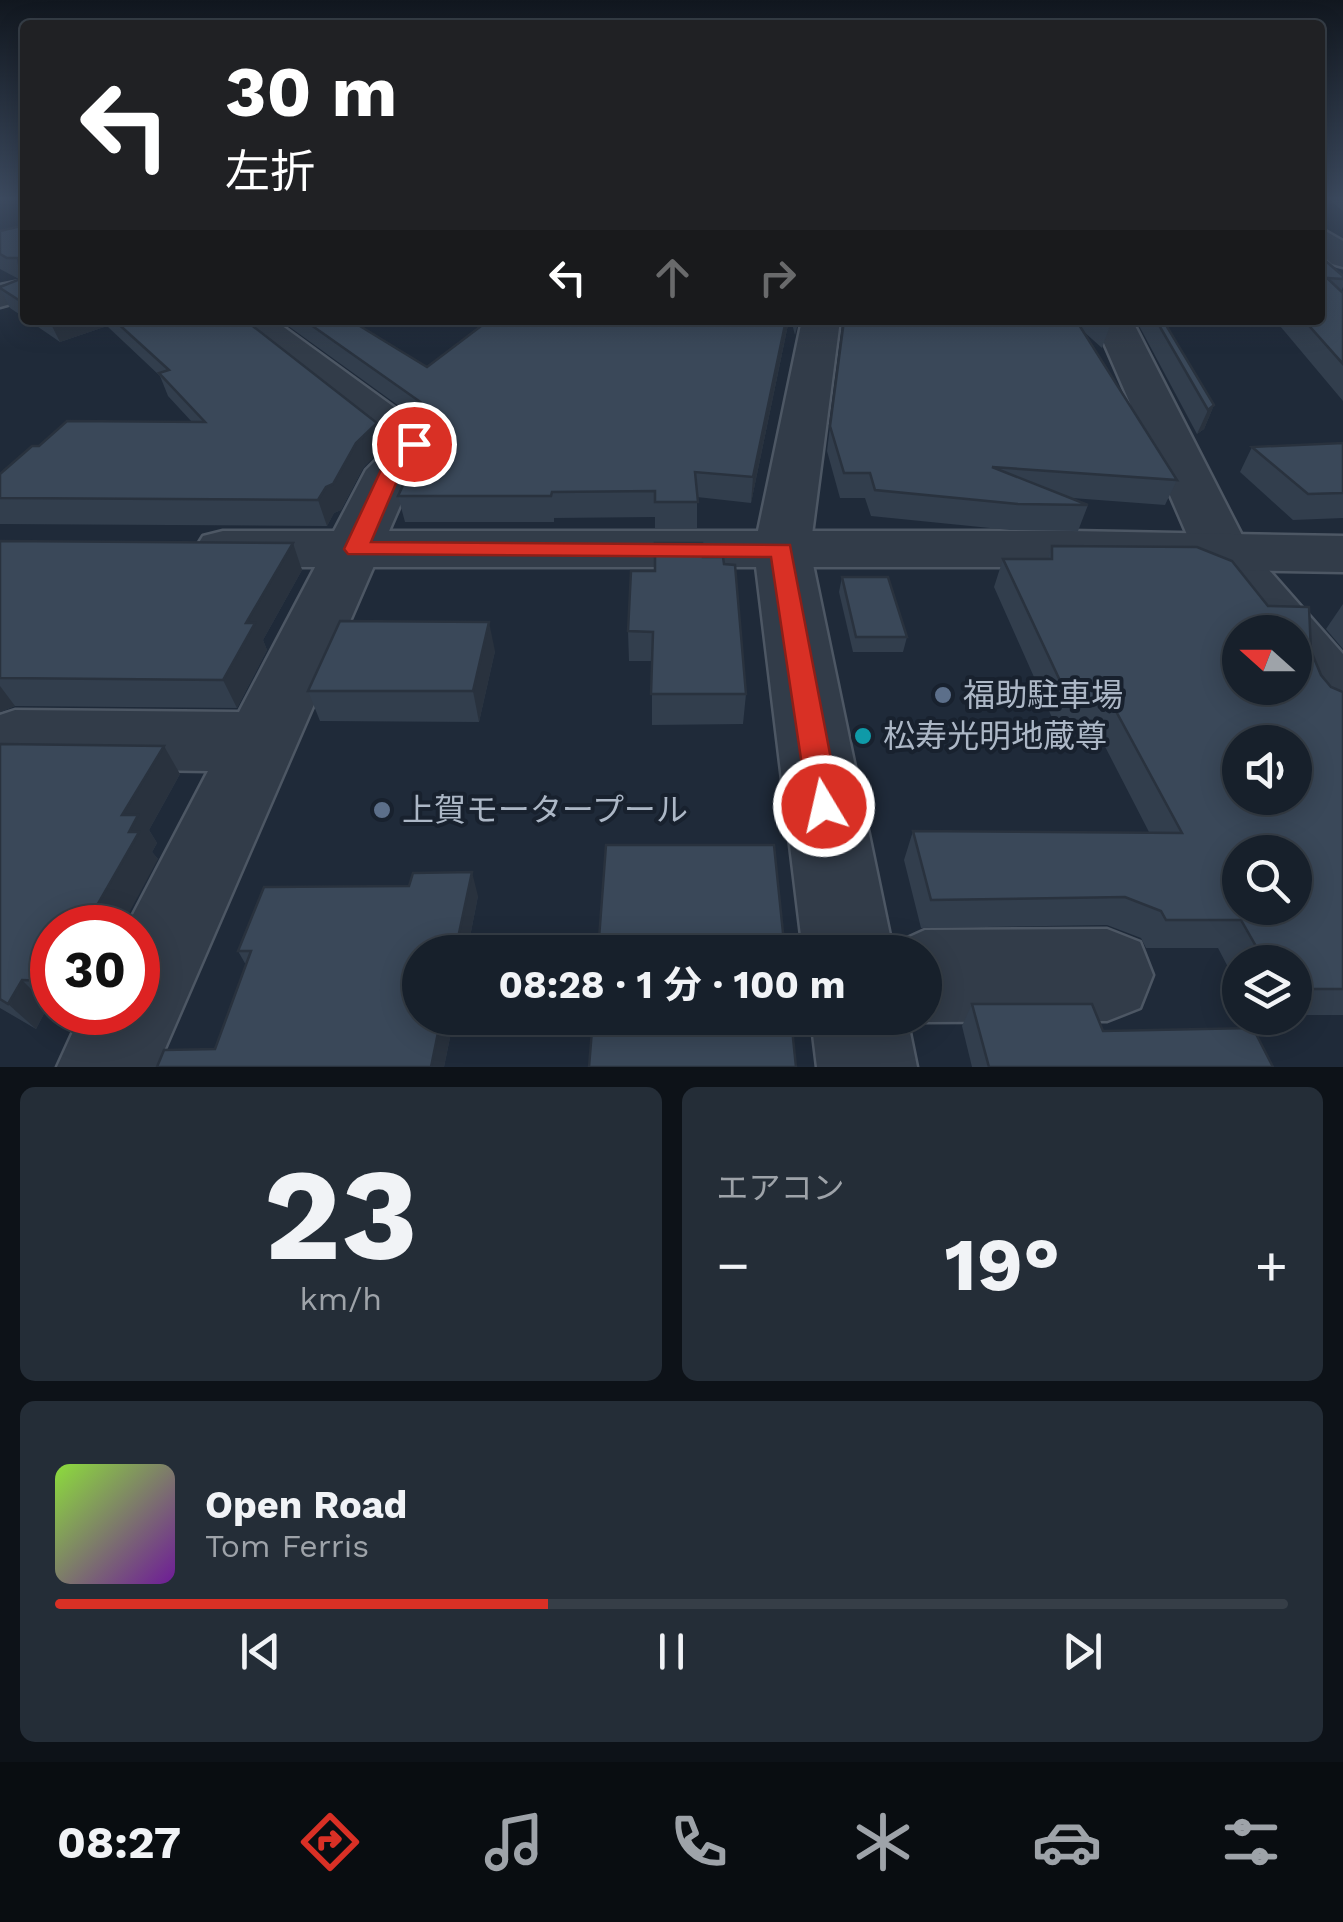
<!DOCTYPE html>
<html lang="ja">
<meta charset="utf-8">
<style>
:root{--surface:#17202b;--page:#242d37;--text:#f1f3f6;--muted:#9ea3a9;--line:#363e47;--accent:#d93025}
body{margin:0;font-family:"Work Sans","Noto Sans JP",sans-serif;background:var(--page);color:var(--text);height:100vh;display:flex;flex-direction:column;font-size:38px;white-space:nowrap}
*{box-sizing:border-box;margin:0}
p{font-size:32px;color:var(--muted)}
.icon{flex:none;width:55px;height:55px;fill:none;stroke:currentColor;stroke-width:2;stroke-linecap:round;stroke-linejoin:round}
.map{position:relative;height:1067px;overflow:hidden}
.side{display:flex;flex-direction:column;gap:20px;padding:20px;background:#0d1218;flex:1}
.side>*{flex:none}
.hud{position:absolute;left:20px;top:20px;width:1305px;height:305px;border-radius:10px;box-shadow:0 5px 25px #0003,0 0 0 2px var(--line);background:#202124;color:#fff;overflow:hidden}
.needle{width:65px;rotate:291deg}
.tools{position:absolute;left:1222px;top:615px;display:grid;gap:20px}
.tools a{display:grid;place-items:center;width:90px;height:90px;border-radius:50%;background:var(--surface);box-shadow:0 5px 25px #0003,0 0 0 2px var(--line);font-size:50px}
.speed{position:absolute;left:30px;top:905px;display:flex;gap:20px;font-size:50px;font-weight:700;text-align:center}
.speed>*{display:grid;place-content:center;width:130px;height:130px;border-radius:50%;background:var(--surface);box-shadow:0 5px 25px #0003,0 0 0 2px var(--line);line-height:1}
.speed .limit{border:15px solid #d22;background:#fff;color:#111}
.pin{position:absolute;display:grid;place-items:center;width:85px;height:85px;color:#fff;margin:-42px;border:5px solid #fff;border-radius:50%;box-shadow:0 2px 10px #0007}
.me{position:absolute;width:110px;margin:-55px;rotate:351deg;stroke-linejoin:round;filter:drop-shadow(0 0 8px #0008)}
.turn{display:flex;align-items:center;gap:35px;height:210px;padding:0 40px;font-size:45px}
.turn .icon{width:130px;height:130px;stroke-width:2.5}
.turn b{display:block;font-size:70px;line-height:85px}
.lanes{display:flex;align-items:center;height:95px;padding:0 40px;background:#0003;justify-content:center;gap:50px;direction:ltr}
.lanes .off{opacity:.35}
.big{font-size:75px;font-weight:700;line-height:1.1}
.side .tile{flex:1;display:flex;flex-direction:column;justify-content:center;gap:15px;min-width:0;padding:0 35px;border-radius:15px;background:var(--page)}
.side .dial{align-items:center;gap:0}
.dial b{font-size:130px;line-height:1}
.song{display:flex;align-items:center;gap:30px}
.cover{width:120px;height:120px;border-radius:15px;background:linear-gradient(135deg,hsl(90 70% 55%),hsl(280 70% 35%))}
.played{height:10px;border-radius:5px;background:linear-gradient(90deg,var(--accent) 40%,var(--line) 40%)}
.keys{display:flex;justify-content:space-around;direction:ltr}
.heat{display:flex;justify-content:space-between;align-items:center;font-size:55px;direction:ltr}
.side .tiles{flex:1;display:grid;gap:20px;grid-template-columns:1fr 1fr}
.tile:last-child{grid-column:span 2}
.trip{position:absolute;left:402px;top:935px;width:540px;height:100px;border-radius:50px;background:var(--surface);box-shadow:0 5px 25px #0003,0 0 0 2px var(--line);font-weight:700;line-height:100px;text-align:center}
.tabs{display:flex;height:160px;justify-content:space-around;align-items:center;background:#090d11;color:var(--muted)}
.tabs .icon{width:70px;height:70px}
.tabs .active{color:var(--accent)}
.tabs b{font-size:45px;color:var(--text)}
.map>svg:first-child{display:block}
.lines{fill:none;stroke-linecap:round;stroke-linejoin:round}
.minor-casing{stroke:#4d5764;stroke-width:5}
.tertiary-casing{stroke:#4d5764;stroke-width:5}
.minor{fill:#323c49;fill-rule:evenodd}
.tertiary{fill:#323c49;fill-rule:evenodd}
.wall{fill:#323e4d}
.shaded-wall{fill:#29323e}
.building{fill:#3a4859;stroke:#29323e;stroke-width:2.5;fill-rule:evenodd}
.route{fill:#d93025;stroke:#8d1f18;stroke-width:2.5}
.service-dot{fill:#5c6f8a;stroke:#18212e;stroke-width:4}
.culture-dot{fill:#0f9aa8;stroke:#18212e;stroke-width:4}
.labels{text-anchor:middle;stroke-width:8;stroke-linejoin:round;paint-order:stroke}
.near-poi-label{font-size:32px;fill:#acb7c6;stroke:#18212e;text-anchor:start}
</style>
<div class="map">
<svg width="1343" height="1067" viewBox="0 0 1343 1067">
<rect width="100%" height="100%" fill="#1f2a39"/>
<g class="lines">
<g class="minor-casing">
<g id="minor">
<path d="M25,280V300L0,307V285Z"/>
<path d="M231,320H274L431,434L438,444L424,470L412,478L157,1067H57L82,1012H138V928H126L208,771L15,768L0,763V715L15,710L239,712L366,470L389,447Z"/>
<path d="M802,320H840L810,550L892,945L925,930L1107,929L1140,942L1153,975L1140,1008L1107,1021L925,1022L914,1018H925V952H803L754,550Z"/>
<path d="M1094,320H1132L1247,545L1343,654V728C1289,710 1295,681 1295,632H1254L1195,553Z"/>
<path d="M811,1018H907L917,1067H817Z"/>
</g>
</g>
<g class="tertiary-casing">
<g id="tertiary">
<path d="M1320,228L1343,241V267L1332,264L1320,253Z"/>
<path d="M223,531H1071L1343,536V572L1071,567H223L203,562L195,549L203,536Z"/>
</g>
</g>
<use href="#minor" class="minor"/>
<use href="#tertiary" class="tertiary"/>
</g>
<g class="wall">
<path d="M1327,198H1343V211Z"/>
<path d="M25,225V318L10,308L0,289L24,277L17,278L0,269V231Z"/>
<path d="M1320,256L1343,276V287L1341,291L1343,293V401L1275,320H1320Z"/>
<path d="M28,320H245L383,447L363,468L341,510L334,513L327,526L0,524V474L39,446L192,422L168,396L160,376L107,326L60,342Z"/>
<path d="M280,320H350L427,367L789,320L751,503L697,497V528H655V517L554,518V522H405L398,496L410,470L407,459L422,447L432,430Z"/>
<path d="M791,320H799L795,335Z"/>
<path d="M843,320H1107L1110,326L1102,348L1083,331L1177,480L1165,505L1072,498L1088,505L1078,531L1010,530L871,516L865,498H840L827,451Z"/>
<path d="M1136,320H1163L1214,405L1204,429L1197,434Z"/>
<path d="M1343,443V518L1293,520L1240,472L1252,447Z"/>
<path d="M0,541L293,543L302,570L263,640L267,650L237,708L15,706L0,712Z"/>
<path d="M1052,546L1268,606L1311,651L1321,675L1331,687L1343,692V1015H1295V962H1240V990L1218,948H1146L1141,938L1107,925L921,928L904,860L913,831L1149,832L1097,731H1058L994,587L1003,559H1048Z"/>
<path d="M703,557L746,694L743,724L652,725V661H629L628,631L655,571Z"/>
<path d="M842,577L907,637L903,652H853L839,592Z"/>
<path d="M1343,604V649L1326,629Z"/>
<path d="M495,651L479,722L320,721L308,691Z"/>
<path d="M0,744L180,774L149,830L157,843L152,852L158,859L52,928V1006H48L36,1029L0,1008Z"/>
<path d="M478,896L467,952H420V1018H454L444,1067L246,965L238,951Z"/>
<path d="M972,1004L1103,1031L1273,1067H972L962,1026Z"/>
</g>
<g class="shaded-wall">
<path d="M49,320H104L107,326L60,342Z"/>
<path d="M786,320H789L751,503L753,477Z"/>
<path d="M1214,405L1204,429L1197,434L1208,410Z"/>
<path d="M377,423L383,447L363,468L341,510L334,513L327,526L318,500L356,443Z"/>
<path d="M293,543L302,570L263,640L267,650L237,708L223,680L246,623Z"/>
<path d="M489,622L495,651L479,722L473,691Z"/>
<path d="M0,686L15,706L0,712Z"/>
<path d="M164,746L180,774L149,830L157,843L152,852L158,859L121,928H84L122,815Z"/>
<path d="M472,872L478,896L467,952H455Z"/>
<path d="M22,980L48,1006L36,1029L8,1004Z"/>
<path d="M441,1018H454L444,1067H431Z"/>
</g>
<g class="building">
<path d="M25,225V267L19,264L18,258H7L0,254V231Z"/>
<path d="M1320,256L1343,276V279L1327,278L1343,293V364L1304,320H1320Z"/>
<path d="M25,277V304L0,288V287Z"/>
<path d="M114,320H245L377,423L356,443L333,484L326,487L318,500L0,498V474L32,446H39L67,421L205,422L159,373L169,370Z"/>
<path d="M304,320H350L427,367L489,320H786L753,477L695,472L698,502H655V491L552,492L551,496H398L414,462L407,459L409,455L422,447L436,421L429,408Z"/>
<path d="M844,320H1076L1177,480L992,467L1088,505L1018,504L875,490L870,473H844L830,426Z"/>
<path d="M1156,320H1163L1214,405L1208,410Z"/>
<path d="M1343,443V493L1308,494L1252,447Z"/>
<path d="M0,541L293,543L246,623H255L223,680L0,678Z"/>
<path d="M655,543H702L703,557H723L724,564L735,565L746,694H651L653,632L628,631L631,571H655Z"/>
<path d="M1052,546L1197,547L1232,561L1268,606L1309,607L1311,651L1321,675L1331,687L1343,692V989H1295V962H1265L1241,920H1166L1161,911L1125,897L931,900L913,831L1182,833L1111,702H1070L1003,559H1052ZM1240,632H1295V688H1240ZM1240,742H1295V798H1240ZM1240,852H1295V908H1240Z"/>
<path d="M842,577H888L907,637H856Z"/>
<path d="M340,621L489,622L473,691H308Z"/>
<path d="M0,744L164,746L122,815H138L129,832H139L84,928H52V981L22,980L8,1004L0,999Z"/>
<path d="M606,845H774L785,952H598Z"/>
<path d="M472,872L455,952H420V1018H441L431,1067H157L164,1050L215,1049L251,951H238L264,887L409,886L413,873Z"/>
<path d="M972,1004H1092L1103,1031L1253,1028L1273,1067H989Z"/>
<path d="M593,1018H791L796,1067H589Z"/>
</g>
<linearGradient id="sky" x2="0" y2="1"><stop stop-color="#11171f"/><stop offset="0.57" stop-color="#3c4a5f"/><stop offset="1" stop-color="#3c4a5f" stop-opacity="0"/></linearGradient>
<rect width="1343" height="348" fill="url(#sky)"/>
<path class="route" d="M414,438L424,444L414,464L400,474L371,542L790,545L840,806L835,816L824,820L813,816L808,806L771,557L348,554L344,549L381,470L398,456L407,440Z"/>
<g class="service-dot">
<circle cx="943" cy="695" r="10"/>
<circle cx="382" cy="810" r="10"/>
</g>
<circle class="culture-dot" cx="863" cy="736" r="10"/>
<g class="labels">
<g class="near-poi-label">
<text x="963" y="706">福助駐車場</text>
<text x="883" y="747">松寿光明地蔵尊</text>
<text x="402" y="821">上賀モータープール</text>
</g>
</g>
</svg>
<div class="tools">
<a><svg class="needle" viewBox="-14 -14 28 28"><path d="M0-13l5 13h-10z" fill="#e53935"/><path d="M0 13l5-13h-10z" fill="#9ea3a9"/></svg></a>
<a><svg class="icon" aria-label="sound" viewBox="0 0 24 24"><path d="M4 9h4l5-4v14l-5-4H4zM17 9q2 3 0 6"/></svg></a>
<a><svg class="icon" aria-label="search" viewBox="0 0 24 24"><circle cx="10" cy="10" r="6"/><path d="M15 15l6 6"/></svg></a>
<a><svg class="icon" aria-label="layers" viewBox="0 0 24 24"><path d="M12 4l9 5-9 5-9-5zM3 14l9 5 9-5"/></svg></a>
</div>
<div class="speed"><div class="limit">30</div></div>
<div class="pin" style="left:414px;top:444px;background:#d93025"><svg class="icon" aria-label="arrive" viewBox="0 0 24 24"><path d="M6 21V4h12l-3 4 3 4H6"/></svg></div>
<svg class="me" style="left:824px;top:806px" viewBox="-20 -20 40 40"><circle r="17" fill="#d93025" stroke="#fff" stroke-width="3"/><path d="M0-11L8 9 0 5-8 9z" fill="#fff"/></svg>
<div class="trip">08:28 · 1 分 · 100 m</div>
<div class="hud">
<div class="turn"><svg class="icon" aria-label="left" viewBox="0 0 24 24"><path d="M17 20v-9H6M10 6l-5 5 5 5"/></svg><div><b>30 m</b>左折</div></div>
<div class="lanes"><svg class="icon" aria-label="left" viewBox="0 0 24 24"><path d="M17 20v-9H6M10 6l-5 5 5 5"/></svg><svg class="icon off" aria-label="ahead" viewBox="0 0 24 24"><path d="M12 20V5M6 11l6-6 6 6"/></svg><svg class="icon off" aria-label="right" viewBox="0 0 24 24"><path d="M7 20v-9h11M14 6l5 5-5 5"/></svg></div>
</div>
</div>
<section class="side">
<div class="tiles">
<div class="tile dial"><b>23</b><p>km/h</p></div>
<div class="tile"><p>エアコン</p>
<div class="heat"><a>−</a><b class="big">19°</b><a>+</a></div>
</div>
<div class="tile">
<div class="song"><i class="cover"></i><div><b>Open Road</b><p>Tom Ferris</p></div></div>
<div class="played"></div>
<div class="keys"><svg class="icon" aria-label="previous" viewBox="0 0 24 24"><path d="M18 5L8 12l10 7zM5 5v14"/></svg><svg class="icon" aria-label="pause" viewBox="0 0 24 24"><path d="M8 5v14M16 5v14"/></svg><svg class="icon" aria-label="next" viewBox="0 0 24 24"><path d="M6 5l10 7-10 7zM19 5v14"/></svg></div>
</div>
</div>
</section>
<nav class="tabs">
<b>08:27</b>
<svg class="icon active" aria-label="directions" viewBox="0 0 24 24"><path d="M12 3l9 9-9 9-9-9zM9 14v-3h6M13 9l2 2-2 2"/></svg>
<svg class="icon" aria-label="music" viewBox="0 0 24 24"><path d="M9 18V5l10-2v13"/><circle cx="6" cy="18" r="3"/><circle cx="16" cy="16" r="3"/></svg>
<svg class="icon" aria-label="phone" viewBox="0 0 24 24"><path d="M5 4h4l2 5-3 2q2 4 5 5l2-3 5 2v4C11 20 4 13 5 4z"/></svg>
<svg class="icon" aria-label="climate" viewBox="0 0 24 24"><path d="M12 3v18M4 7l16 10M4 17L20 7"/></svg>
<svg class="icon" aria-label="car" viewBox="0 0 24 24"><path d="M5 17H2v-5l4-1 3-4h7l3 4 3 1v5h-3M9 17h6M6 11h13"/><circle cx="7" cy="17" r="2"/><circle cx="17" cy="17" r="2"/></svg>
<svg class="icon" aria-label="filters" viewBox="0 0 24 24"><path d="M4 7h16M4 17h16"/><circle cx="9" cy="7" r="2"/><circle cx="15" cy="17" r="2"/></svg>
</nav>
